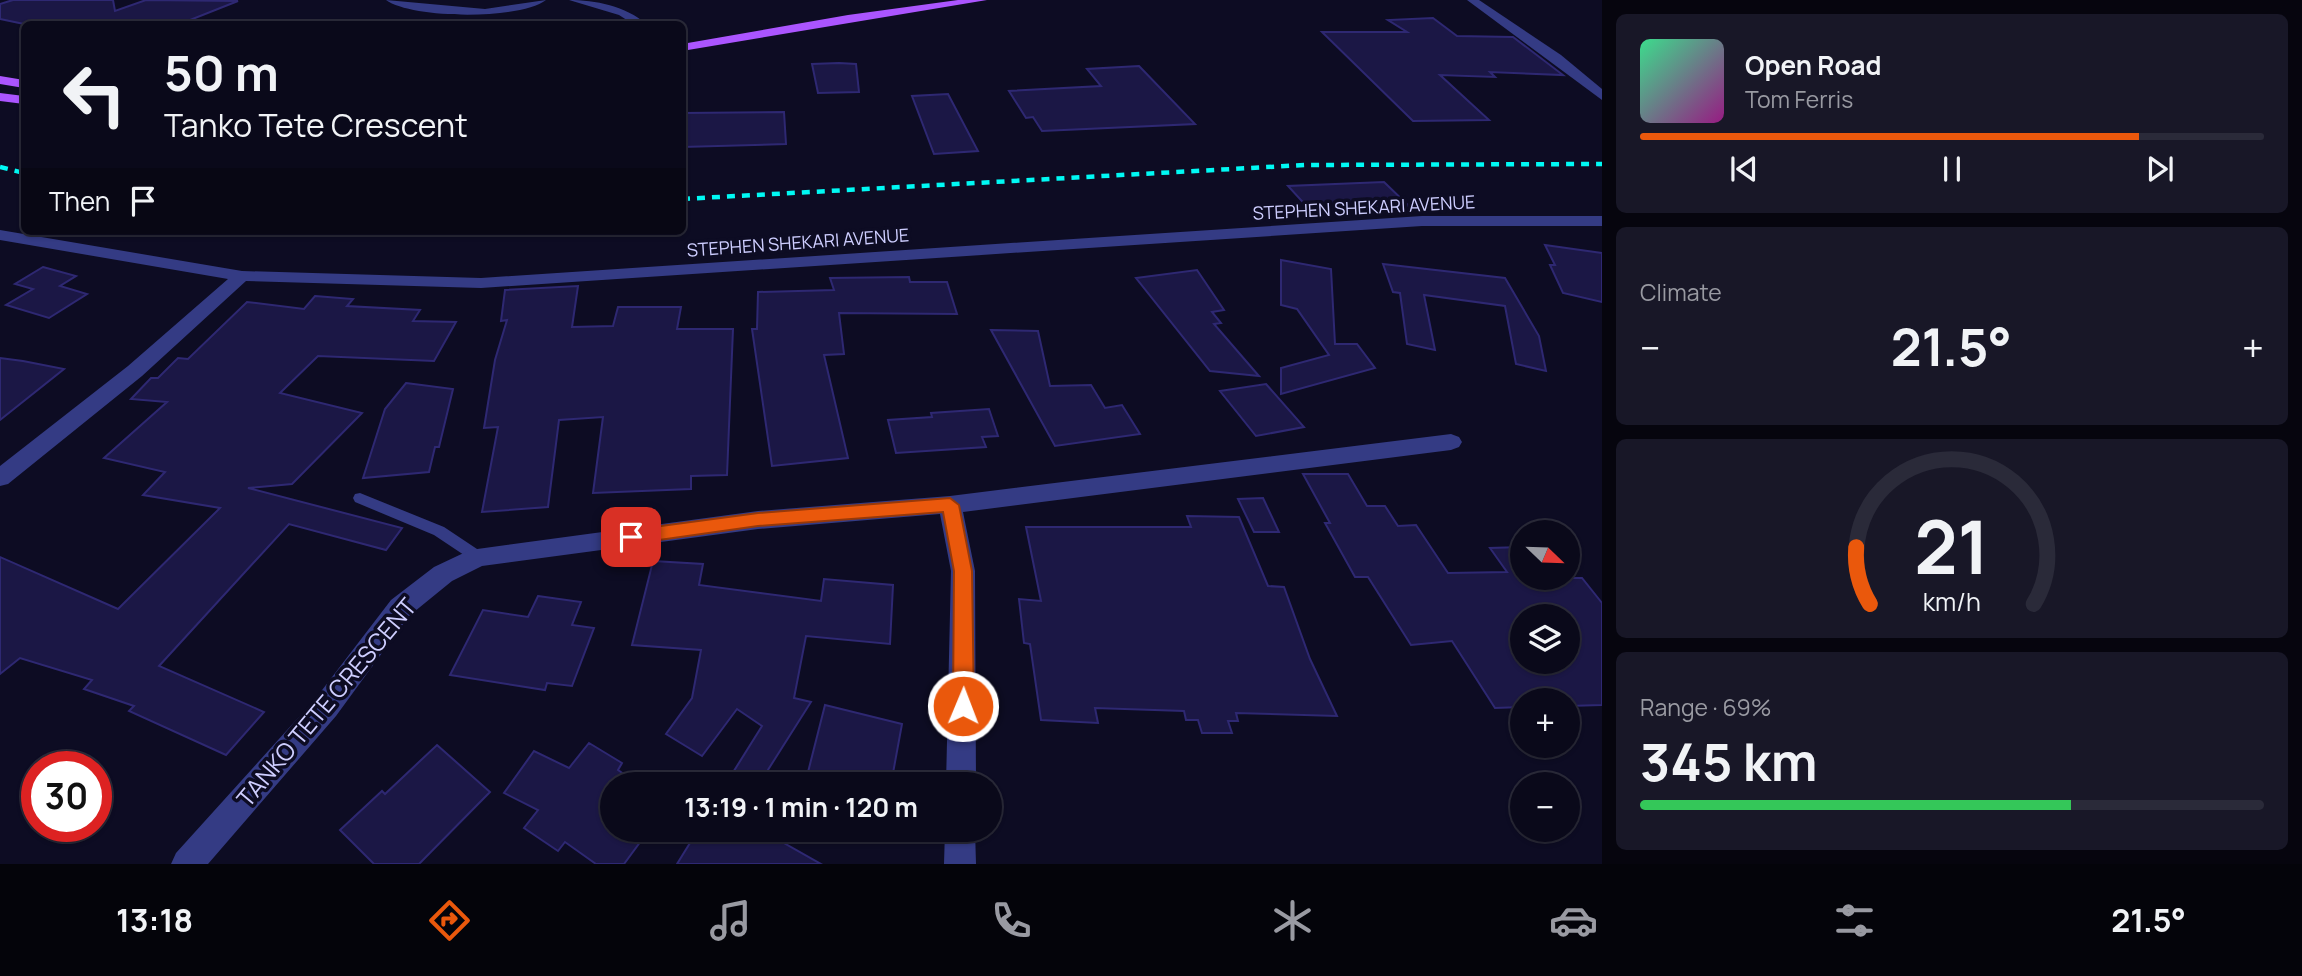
<!DOCTYPE html>
<meta charset="utf-8">
<style>
:root{--surface:#0a091a;--page:#181727;--text:#f1f3f6;--muted:#999aa2;--line:#2a2a39;--accent:#ea580c}
body{margin:0;font-family:Manrope,sans-serif;background:var(--page);color:var(--text);height:100vh;display:flex;flex-direction:column;font-size:26px;white-space:nowrap}
*{box-sizing:border-box;margin:0}
p{font-size:23px;color:var(--muted)}
.icon{flex:none;width:38px;height:38px;fill:none;stroke:currentColor;stroke-width:2;stroke-linecap:round;stroke-linejoin:round}
.map{position:relative;flex:1;overflow:hidden}
.details{display:flex;flex-direction:column;gap:14px;padding:14px;background:#06050e;width:700px}
.details>*{flex:none}
.top-card{position:absolute;left:21px;top:21px;width:665px;height:214px;border-radius:10px;box-shadow:0 2px 5px #0004,0 0 0 2px var(--line);background:#0a091a;color:var(--text);overflow:hidden}
.needle{width:46px;rotate:113deg}
.tools{position:absolute;left:1510px;top:520px;display:grid;gap:14px}
.tools a{display:grid;place-items:center;width:70px;height:70px;border-radius:50%;background:var(--surface);box-shadow:0 2px 5px #0004,0 0 0 2px var(--line);font-size:35px}
.speed{position:absolute;left:21px;top:751px;display:flex;gap:14px;font-size:35px;font-weight:700;text-align:center}
.speed>*{display:grid;place-content:center;width:91px;height:91px;border-radius:50%;background:var(--surface);box-shadow:0 2px 5px #0004,0 0 0 2px var(--line);line-height:1}
.speed .limit{border:10px solid #d22;background:#fff;color:#111}
.pin{position:absolute;display:grid;place-items:center;width:60px;height:60px;color:#fff;margin:-30px;border-radius:14px;box-shadow:0 4px 10px #0006}
.me{position:absolute;width:77px;margin:-38px;rotate:1deg;stroke-linejoin:round;filter:drop-shadow(0 0 5px #0008)}
.turn{display:flex;align-items:center;gap:24px;height:147px;padding:0 28px;font-size:32px}
.turn .icon{width:91px;height:91px;stroke-width:2.5}
.turn b{display:block;font-size:49px;line-height:60px}
.then{display:flex;align-items:center;height:66px;padding:0 28px;background:#0003;gap:14px;font-size:26px}
.big{font-size:52px;font-weight:700;line-height:1.1}
.details .tile{flex:1;display:flex;flex-direction:column;justify-content:center;gap:10px;min-width:0;padding:0 24px;border-radius:10px;background:var(--page)}
.details .dial{align-items:center;gap:0}
.dial svg{height:182px;overflow:visible;fill:none;stroke:var(--line);stroke-width:7;stroke-linecap:round;text-anchor:middle}
.dial text{fill:var(--text);stroke:none}
.song{display:flex;align-items:center;gap:21px}
.cover{width:84px;height:84px;border-radius:10px;background:linear-gradient(135deg,hsl(150 70% 55%),hsl(310 70% 35%))}
.played{height:7px;border-radius:4px;background:linear-gradient(90deg,var(--accent) 80%,var(--line) 80%)}
.keys{display:flex;justify-content:space-around;direction:ltr}
.heat{display:flex;justify-content:space-between;align-items:center;font-size:38px;direction:ltr}
.charge{height:10px;border-radius:5px;background:linear-gradient(90deg,#34c759 69%,var(--line) 0)}
.trip{position:absolute;left:600px;top:772px;width:402px;height:70px;border-radius:35px;background:var(--surface);box-shadow:0 2px 5px #0004,0 0 0 2px var(--line);font-weight:700;line-height:70px;text-align:center}
.tabs{display:flex;height:112px;justify-content:space-around;align-items:center;background:#04040a;color:var(--muted)}
.tabs .icon{width:49px;height:49px}
.tabs .active{color:var(--accent)}
.tabs b{font-size:32px;color:var(--text)}
main{display:flex;flex:1;min-height:0}
.map>svg:first-child{display:block}
.building{fill:#1b1745;stroke:#2e2872;stroke-width:2;fill-rule:evenodd}
.lines{fill:none;stroke-linecap:round;stroke-linejoin:round}
.lane{fill:#343b84;fill-rule:evenodd}
.street{fill:#343b84;fill-rule:evenodd}
.primary{fill:#ab55ff;fill-rule:evenodd}
.rail{stroke:#00f9f4;stroke-width:4.5;stroke-dasharray:8 7;stroke-linecap:butt}
.route{fill:#ea580c;stroke:#983908;stroke-width:2}
.labels{text-anchor:middle;stroke-width:7;stroke-linejoin:round;paint-order:stroke}
.far-street-label{font-size:18px;fill:#ceceff;stroke:#0d0c23}
.near-street-label{font-size:24px;fill:#ceceff;stroke:#0d0c23}
</style>
<main>
<div class="map">
<svg width="1602" height="864" viewBox="0 0 1602 864">
<rect width="100%" height="100%" fill="#0d0c23"/>
<g class="building">
<path d="M13,0H113L115,11L146,0L238,1L180,24H24L0,19V4Z"/>
<path d="M1433,18L1457,36L1513,37L1563,75L1490,72L1495,77L1440,75L1489,120L1413,121L1322,32H1407L1388,20Z"/>
<path d="M839,63L856,64L859,92L818,93L812,64Z"/>
<path d="M1139,66L1195,124L1042,131L1033,117L1026,118L1009,91L1101,86L1087,69Z"/>
<path d="M948,94L978,151L934,154L912,96Z"/>
<path d="M784,112L786,144L682,147V113Z"/>
<path d="M1384,182L1409,206L1310,210L1288,186Z"/>
<path d="M1545,245L1602,253V302L1563,293L1550,265H1555Z"/>
<path d="M1281,260L1331,269L1335,344H1357L1375,368L1281,394V368L1329,355L1297,309L1281,305Z"/>
<path d="M1383,264L1505,278L1539,336L1546,371L1516,364L1505,306L1424,295L1435,350L1407,344L1400,293L1393,292Z"/>
<path d="M43,267L76,276L60,286L87,294L49,318L6,305L33,289L15,284Z"/>
<path d="M1197,270L1224,310L1212,312L1221,323L1214,324L1259,376L1210,371L1136,278Z"/>
<path d="M909,277L910,282H947L957,314L839,313L844,354L824,355L848,458L772,466L752,329H757L758,292L834,290L830,278Z"/>
<path d="M578,286L572,327L613,326L618,307H681L677,329H733L727,475L691,476V489L593,493L603,417L559,420L548,507L482,512L498,427L484,428L495,360L507,320L501,321L505,290Z"/>
<path d="M315,296L353,299L347,306L420,310L413,321L456,322L434,361L318,356L280,393L362,413L292,484L248,488L402,528L386,550L289,524L159,666L264,712L226,755L129,711L134,706L84,689L92,680L20,658L0,674V557L118,609L220,508L143,495L165,472L104,458L167,402L131,399L151,378H158L178,358L188,359L247,302L304,309Z"/>
<path d="M991,330L1038,331L1050,386L1091,385L1105,408L1122,405L1140,434L1055,446Z"/>
<path d="M0,358L23,361L64,369L0,420Z"/>
<path d="M406,383L453,389L439,447H435L429,472L363,478L385,409Z"/>
<path d="M1266,384L1304,427L1256,436L1220,391Z"/>
<path d="M989,409L998,436L982,437L986,447L896,453L888,420L932,417L931,413Z"/>
<path d="M1303,474H1348L1367,506H1385L1398,526L1416,525L1448,573L1507,572L1490,548L1522,547V578H1582L1602,603V705L1568,706V700H1522V707L1495,708L1452,641L1411,645L1368,577H1355L1325,523H1330ZM1522,616H1568V662H1522Z"/>
<path d="M1263,498L1279,532H1254L1238,499Z"/>
<path d="M1187,516L1239,517L1268,586L1284,587L1310,659L1337,716L1236,713L1238,721H1228L1232,733H1202L1198,720H1186L1184,711L1095,708L1098,723L1041,720L1030,644L1024,643L1019,599L1041,601L1026,527H1191Z"/>
<path d="M653,561L703,564L699,585L821,601L824,579L893,585L890,644L806,636L794,698L811,702L759,784H748L732,774L762,726L737,709L702,756L666,734L692,698L701,650L632,645Z"/>
<path d="M538,596L581,602L572,625L594,628L572,686L547,683L545,690L450,675L483,610L528,617Z"/>
<path d="M825,705L902,724L891,784H820L806,780Z"/>
<path d="M589,743L622,763L618,770L638,784H612V830H649L624,864H596L565,842L558,851L524,828L538,810L504,793L534,751L569,768Z"/>
<path d="M437,745L490,792L419,864H374L340,830L382,791L385,794Z"/>
<path d="M698,830H761L821,864H677Z"/>
</g>
<g class="lines">
<path class="lane" d="M360,493L444,527L483,553L485,557L483,561L478,563L473,561L434,535L355,502L353,498L355,494Z"/>
<g class="street">
<path d="M386,0L485,9L546,0C520,20 412,19 386,0Z"/>
<path d="M569,0C595,0 626,6 646,24H633L619,15Z"/>
<path d="M1467,0H1479L1561,55L1602,89V100Z"/>
<path d="M1422,216H1602V226H1422L481,288L246,281L142,376L8,484L0,486V466L128,366L228,279L0,240V230L242,271L481,278Z"/>
<path d="M1451,434L1459,437L1462,442L1459,447L1451,450L963,512L975,571L976,784H946L951,571L940,514L758,529L482,566L452,581L409,616L336,716L208,864H171L176,853L316,698L391,600L434,567L470,550L758,511L950,496Z"/>
<path d="M945,830H975L976,864H944Z"/>
</g>
<g class="primary">
<path d="M958,0H987L682,51V44L848,15Z"/>
<path d="M0,76L24,80V88L0,84Z"/>
<path d="M0,93L24,96V104L0,101Z"/>
</g>
<g class="rail">
<path d="M0,167L24,173"/>
<path d="M682,199L1305,165L1602,164"/>
</g>
</g>
<path class="route" d="M950,498L959,505L972,571L974,706L971,713L963,716L956,713L953,706L954,571L943,512L758,526L631,544L622,537L631,530L758,513Z"/>
<g class="labels">
<g class="far-street-label">
<text transform="translate(1364 208) rotate(-3)" y="6">STEPHEN SHEKARI AVENUE</text>
<text transform="translate(798 243) rotate(-4)" y="6">STEPHEN SHEKARI AVENUE</text>
</g>
<g class="near-street-label">
<text transform="translate(327 703) rotate(-50)" y="8">TANKO TETE CRESCENT</text>
</g>
</g>
</svg>
<div class="tools">
<a><svg class="needle" viewBox="-14 -14 28 28"><path d="M0-13l5 13h-10z" fill="#e53935"/><path d="M0 13l5-13h-10z" fill="#999aa2"/></svg></a>
<a><svg class="icon" aria-label="layers" viewBox="0 0 24 24"><path d="M12 4l9 5-9 5-9-5zM3 14l9 5 9-5"/></svg></a>
<a>+</a>
<a>−</a>
</div>
<div class="speed"><div class="limit">30</div></div>
<div class="pin" style="left:631px;top:537px;background:#d93025"><svg class="icon" aria-label="arrive" viewBox="0 0 24 24"><path d="M6 21V4h12l-3 4 3 4H6"/></svg></div>
<svg class="me" style="left:963px;top:706px" viewBox="-20 -20 40 40"><circle r="17" fill="#ea580c" stroke="#fff" stroke-width="3"/><path d="M0-11L8 9 0 5-8 9z" fill="#fff"/></svg>
<div class="trip">13:19 · 1 min · 120 m</div>
<div class="top-card">
<div class="turn"><svg class="icon" aria-label="left" viewBox="0 0 24 24"><path d="M17 20v-9H6M10 6l-5 5 5 5"/></svg><div><b>50 m</b>Tanko Tete Crescent</div></div>
<div class="then">Then<svg class="icon" aria-label="arrive" viewBox="0 0 24 24"><path d="M6 21V4h12l-3 4 3 4H6"/></svg></div>
</div>
</div>
<section class="details">
<div class="tile">
<div class="song"><i class="cover"></i><div><b>Open Road</b><p>Tom Ferris</p></div></div>
<div class="played"></div>
<div class="keys"><svg class="icon" aria-label="previous" viewBox="0 0 24 24"><path d="M18 5L8 12l10 7zM5 5v14"/></svg><svg class="icon" aria-label="pause" viewBox="0 0 24 24"><path d="M8 5v14M16 5v14"/></svg><svg class="icon" aria-label="next" viewBox="0 0 24 24"><path d="M6 5l10 7-10 7zM19 5v14"/></svg></div>
</div>
<div class="tile"><p>Climate</p>
<div class="heat"><a>−</a><b class="big">21.5°</b><a>+</a></div>
</div>
<div class="tile dial"><svg viewBox="0 0 100 80">
<path d="M14 69A42 42 0 1 1 86 69"/>
<path d="M14 69A42 42 0 0 1 8 44" stroke="#ea580c"/>
<text x="50" y="56" font-size="32" font-weight="700">21</text>
<text x="50" y="72" font-size="11">km/h</text>
</svg></div>
<div class="tile"><p>Range · 69%</p><b class="big">345 km</b><div class="charge"></div></div>
</section>
</main>
<nav class="tabs">
<b>13:18</b>
<svg class="icon active" aria-label="directions" viewBox="0 0 24 24"><path d="M12 3l9 9-9 9-9-9zM9 14v-3h6M13 9l2 2-2 2"/></svg>
<svg class="icon" aria-label="music" viewBox="0 0 24 24"><path d="M9 18V5l10-2v13"/><circle cx="6" cy="18" r="3"/><circle cx="16" cy="16" r="3"/></svg>
<svg class="icon" aria-label="phone" viewBox="0 0 24 24"><path d="M5 4h4l2 5-3 2q2 4 5 5l2-3 5 2v4C11 20 4 13 5 4z"/></svg>
<svg class="icon" aria-label="climate" viewBox="0 0 24 24"><path d="M12 3v18M4 7l16 10M4 17L20 7"/></svg>
<svg class="icon" aria-label="car" viewBox="0 0 24 24"><path d="M5 17H2v-5l4-1 3-4h7l3 4 3 1v5h-3M9 17h6M6 11h13"/><circle cx="7" cy="17" r="2"/><circle cx="17" cy="17" r="2"/></svg>
<svg class="icon" aria-label="filters" viewBox="0 0 24 24"><path d="M4 7h16M4 17h16"/><circle cx="9" cy="7" r="2"/><circle cx="15" cy="17" r="2"/></svg>
<b>21.5°</b>
</nav>
